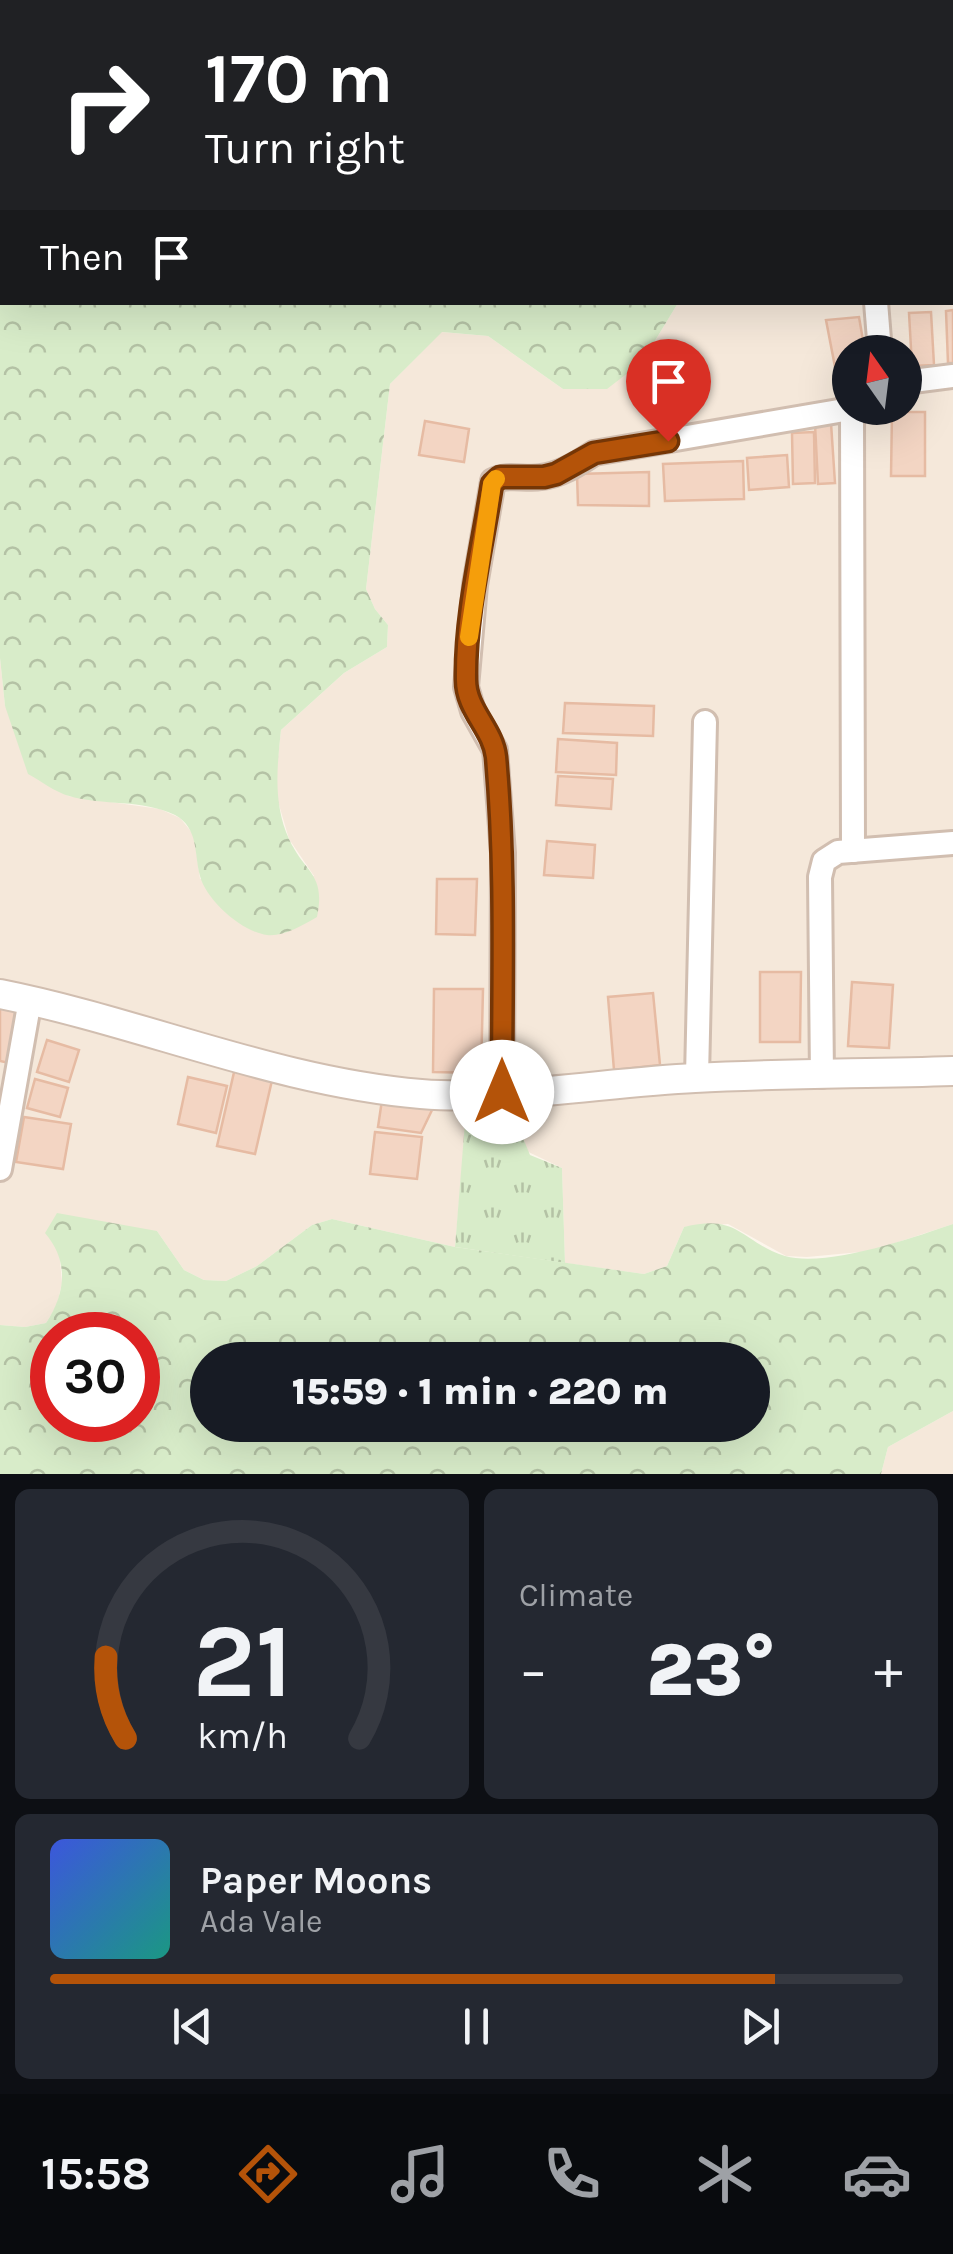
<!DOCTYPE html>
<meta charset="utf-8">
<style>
:root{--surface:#171b24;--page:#242831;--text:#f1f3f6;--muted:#9ea1a6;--line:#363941;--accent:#b45309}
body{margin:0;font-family:Karla,sans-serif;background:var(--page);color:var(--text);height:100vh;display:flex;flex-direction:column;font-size:38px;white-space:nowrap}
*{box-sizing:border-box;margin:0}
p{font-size:32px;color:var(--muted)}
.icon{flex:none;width:55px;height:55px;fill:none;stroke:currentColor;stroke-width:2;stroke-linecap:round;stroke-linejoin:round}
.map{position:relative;height:1474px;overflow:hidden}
.details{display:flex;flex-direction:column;gap:15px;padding:15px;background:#0d0f14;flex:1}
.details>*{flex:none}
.top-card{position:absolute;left:0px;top:0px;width:955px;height:305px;box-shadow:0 10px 40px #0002;background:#202124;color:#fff;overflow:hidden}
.needle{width:65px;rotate:346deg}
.fabs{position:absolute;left:832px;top:335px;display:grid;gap:20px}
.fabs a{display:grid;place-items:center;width:90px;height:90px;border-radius:50%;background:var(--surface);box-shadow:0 10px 40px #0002;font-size:50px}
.speed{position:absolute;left:30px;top:1312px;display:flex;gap:20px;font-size:50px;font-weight:700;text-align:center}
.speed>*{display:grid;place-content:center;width:130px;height:130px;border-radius:50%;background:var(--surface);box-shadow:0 10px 40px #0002;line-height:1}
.speed .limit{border:15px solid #d22;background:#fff;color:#111}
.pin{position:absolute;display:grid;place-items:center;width:85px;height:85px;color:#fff;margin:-102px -42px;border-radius:50% 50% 50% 0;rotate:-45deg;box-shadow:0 0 10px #0007}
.pin .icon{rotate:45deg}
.me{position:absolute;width:110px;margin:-55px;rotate:0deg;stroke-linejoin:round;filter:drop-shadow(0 0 8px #0008)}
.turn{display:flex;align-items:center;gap:35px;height:210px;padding:0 40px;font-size:45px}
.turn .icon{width:130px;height:130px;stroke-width:2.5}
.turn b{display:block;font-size:70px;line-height:85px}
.then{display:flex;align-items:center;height:95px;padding:0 40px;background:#0003;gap:20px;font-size:38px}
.big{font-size:75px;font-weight:800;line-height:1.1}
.details .card{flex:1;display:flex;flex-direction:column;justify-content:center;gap:15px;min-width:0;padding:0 35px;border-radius:15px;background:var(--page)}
.details .dial{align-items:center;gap:0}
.dial svg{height:260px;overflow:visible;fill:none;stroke:var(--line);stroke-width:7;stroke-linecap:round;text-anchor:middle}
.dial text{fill:var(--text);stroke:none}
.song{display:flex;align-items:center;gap:30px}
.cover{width:120px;height:120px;border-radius:15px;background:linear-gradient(135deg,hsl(230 70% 55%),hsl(170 70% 35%))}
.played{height:10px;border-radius:5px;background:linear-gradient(90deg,var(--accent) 85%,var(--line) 85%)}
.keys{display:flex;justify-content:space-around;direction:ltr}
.heat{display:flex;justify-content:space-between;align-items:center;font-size:55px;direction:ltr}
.details .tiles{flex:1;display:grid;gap:15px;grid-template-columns:1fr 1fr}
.card:last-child{grid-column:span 2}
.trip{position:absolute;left:190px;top:1342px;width:580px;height:100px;border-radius:50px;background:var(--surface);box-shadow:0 10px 40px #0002;font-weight:800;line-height:100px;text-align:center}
.menu{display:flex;height:160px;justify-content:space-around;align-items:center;background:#090b0e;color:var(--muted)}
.menu .icon{width:70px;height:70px}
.menu .on{color:var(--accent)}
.menu b{font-size:45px;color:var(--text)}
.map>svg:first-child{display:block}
.residential{fill:#f5e8da;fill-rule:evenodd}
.grass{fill:url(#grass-tufts)}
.forest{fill:url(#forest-crowns);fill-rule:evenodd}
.building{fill:#f3d5c3;stroke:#e6bba3;stroke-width:2.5}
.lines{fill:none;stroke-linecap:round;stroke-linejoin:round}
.minor-casing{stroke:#d1beb0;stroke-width:28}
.tertiary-casing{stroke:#d1beb0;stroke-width:32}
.minor{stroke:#fff;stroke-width:22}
.tertiary{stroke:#fff;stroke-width:28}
.route-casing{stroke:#753606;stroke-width:25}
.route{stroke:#b45309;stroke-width:18}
.slow{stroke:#f59e0b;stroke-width:18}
</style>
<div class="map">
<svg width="953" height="1474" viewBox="0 0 953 1474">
<defs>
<pattern id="grass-tufts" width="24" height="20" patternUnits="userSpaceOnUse" patternTransform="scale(2.5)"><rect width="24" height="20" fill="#d8ecc9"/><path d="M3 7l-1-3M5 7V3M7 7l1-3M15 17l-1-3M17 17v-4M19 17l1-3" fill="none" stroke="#b4c2a5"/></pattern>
<pattern id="forest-crowns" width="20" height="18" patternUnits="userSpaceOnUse" patternTransform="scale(2.5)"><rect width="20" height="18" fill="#d8ecc9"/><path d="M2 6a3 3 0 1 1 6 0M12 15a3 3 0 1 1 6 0" fill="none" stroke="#b4c2a5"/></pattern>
</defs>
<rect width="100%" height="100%" fill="#fdf6ec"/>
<g class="residential">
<path d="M699,0H953V1224L871,1251L807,1257L786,1256L728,1224L684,1227L667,1266L644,1274L565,1263L562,1168L466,1122L455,1247L332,1219L312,1225L257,1266L226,1281L204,1280L184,1270L157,1231L59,1250L62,1283L57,1305L46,1323L25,1327L0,1325V658L5,706L68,796L160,809L180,818L194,835L200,879L314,876L289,839L277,798L276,775L281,730L344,673L387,647L388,625L375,609L366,589L390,384L441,332L488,336L563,389L642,362L678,303L776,305L778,302H952V2ZM850,352H905V408H850Z"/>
<path d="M953,1411V1474H881L888,1447Z"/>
</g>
<path class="grass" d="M465,1122L518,1126L530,1155L562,1168L565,1263L455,1247Z"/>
<g class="forest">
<path d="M0,0L700,2H2V302L678,303L642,362L607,389H563L488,336L442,332L390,384L366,589L375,609L388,625L387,647L344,673L281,730C277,767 273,804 289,839C305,874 326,873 317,917C303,925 283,937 267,935C242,932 206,900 200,876C194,854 199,828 175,815C142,799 103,806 69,796C55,792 41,781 28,774L5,706L0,658Z"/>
<path d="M57,1213L157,1231L184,1270L204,1280L226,1281L257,1266L312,1225L332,1219L455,1247L644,1274L667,1266L684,1227C739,1213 741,1242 785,1256C826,1268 912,1238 953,1224V1411L888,1447L881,1474H0V1325L25,1327L46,1323C66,1293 69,1261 45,1233ZM52,1335H138V1420H52ZM208,1360H752V1425H208Z"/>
</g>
<g class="building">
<path d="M953,310V363H948L946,311Z"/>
<path d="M931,312L934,365L912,366L909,313Z"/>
<path d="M859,317L865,352H850V373L836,372L826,320Z"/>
<path d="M892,412H925V476H891Z"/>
<path d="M425,421L469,429L464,462L419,455Z"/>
<path d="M831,423L835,483L818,484L815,424Z"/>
<path d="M814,432L815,483L793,484L792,433Z"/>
<path d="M787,455L789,487L749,490L747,458Z"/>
<path d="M743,461L744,499L665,501L663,464Z"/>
<path d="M649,472V506L578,505L577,474Z"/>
<path d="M565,703L654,706L653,736L563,733Z"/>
<path d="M558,739L617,743L616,775L556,772Z"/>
<path d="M558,776L613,779L611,809L556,805Z"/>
<path d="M547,841L595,845L593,878L544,875Z"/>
<path d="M437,879H477L475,935L436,934Z"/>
<path d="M760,972H801L800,1042H760Z"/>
<path d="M852,982L893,985L889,1048L848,1046Z"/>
<path d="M434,989H483L481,1073L433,1072Z"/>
<path d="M653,993L660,1065L614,1070L608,997Z"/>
<path d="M0,1005L24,1009L14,1064L0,1061Z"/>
<path d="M47,1040L79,1050L69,1082L37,1072Z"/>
<path d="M235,1068L273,1076L255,1154L217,1146Z"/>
<path d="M188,1077L227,1086L216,1133L178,1124Z"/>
<path d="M35,1079L68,1088L60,1117L27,1108Z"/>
<path d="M382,1100L433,1108L421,1133L378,1127Z"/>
<path d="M24,1117L71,1124L63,1169L16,1162Z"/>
<path d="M375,1132L422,1137L417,1179L370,1174Z"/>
</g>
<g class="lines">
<g class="minor-casing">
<g id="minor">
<path d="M952,229H953"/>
<path d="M876,302L880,352"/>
<path d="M905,382L953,376"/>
<path d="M852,410L853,851"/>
<path d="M822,1076L820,877L824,861L838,852L953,843"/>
<path d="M697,1077L705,722"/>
<path d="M502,1092L503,853L495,750L473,711L466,687L475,585L493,481C507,473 526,480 541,477C560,475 578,464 594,453L856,408"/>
<path d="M0,1169L30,1000"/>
</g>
</g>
<g class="tertiary-casing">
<path id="tertiary" d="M0,994C141,1022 277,1082 421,1094C506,1101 608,1082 695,1078C780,1073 867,1074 953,1071"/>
</g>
<use href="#minor" class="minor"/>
<use href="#tertiary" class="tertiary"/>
</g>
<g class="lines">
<g class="route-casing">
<path id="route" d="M502,1092C502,980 506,869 496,757C493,729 466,710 466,680C465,615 482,548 492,484L500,477H544L556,474L594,453L668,441"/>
</g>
<use href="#route" class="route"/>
<path class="slow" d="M469,637L492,484L496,479"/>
</g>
</svg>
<div class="fabs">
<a><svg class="needle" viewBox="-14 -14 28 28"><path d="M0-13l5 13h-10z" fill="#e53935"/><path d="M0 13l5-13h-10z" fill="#9ea1a6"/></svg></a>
</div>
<div class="speed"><div class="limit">30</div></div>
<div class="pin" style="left:668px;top:441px;background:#d93025"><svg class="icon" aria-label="arrive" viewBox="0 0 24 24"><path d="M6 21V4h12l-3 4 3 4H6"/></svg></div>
<svg class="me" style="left:502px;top:1092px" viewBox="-20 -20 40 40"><circle r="19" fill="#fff"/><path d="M0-13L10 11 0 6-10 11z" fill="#b45309"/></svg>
<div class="trip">15:59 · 1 min · 220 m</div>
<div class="top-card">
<div class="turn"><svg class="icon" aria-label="right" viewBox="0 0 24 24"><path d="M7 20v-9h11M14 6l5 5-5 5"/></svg><div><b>170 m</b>Turn right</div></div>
<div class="then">Then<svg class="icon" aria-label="arrive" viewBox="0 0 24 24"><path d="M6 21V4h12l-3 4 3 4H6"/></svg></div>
</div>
</div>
<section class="details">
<div class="tiles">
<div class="card dial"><svg viewBox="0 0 100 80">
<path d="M14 69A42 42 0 1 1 86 69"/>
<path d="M14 69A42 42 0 0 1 8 44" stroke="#b45309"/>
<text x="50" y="56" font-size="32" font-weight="700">21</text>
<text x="50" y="72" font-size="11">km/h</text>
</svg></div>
<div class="card"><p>Climate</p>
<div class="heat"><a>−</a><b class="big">23°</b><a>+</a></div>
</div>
<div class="card">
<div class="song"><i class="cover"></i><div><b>Paper Moons</b><p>Ada Vale</p></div></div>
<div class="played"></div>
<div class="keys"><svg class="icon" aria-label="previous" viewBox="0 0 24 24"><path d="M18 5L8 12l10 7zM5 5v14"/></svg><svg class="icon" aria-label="pause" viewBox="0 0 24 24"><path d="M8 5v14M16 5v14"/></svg><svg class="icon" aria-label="next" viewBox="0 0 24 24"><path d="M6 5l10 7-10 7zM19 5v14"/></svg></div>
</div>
</div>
</section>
<nav class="menu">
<b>15:58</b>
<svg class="icon on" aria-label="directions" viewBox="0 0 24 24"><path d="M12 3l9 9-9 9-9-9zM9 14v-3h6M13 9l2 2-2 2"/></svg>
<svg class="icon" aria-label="music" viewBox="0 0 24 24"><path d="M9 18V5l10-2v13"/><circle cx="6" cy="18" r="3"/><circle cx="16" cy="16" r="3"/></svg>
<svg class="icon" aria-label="phone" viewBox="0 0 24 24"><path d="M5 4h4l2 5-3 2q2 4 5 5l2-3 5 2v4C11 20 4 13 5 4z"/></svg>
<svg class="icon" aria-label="climate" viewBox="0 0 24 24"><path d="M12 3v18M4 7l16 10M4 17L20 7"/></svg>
<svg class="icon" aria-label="car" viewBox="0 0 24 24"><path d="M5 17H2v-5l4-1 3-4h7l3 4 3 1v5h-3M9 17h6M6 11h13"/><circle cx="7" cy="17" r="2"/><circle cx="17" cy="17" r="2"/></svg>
</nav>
